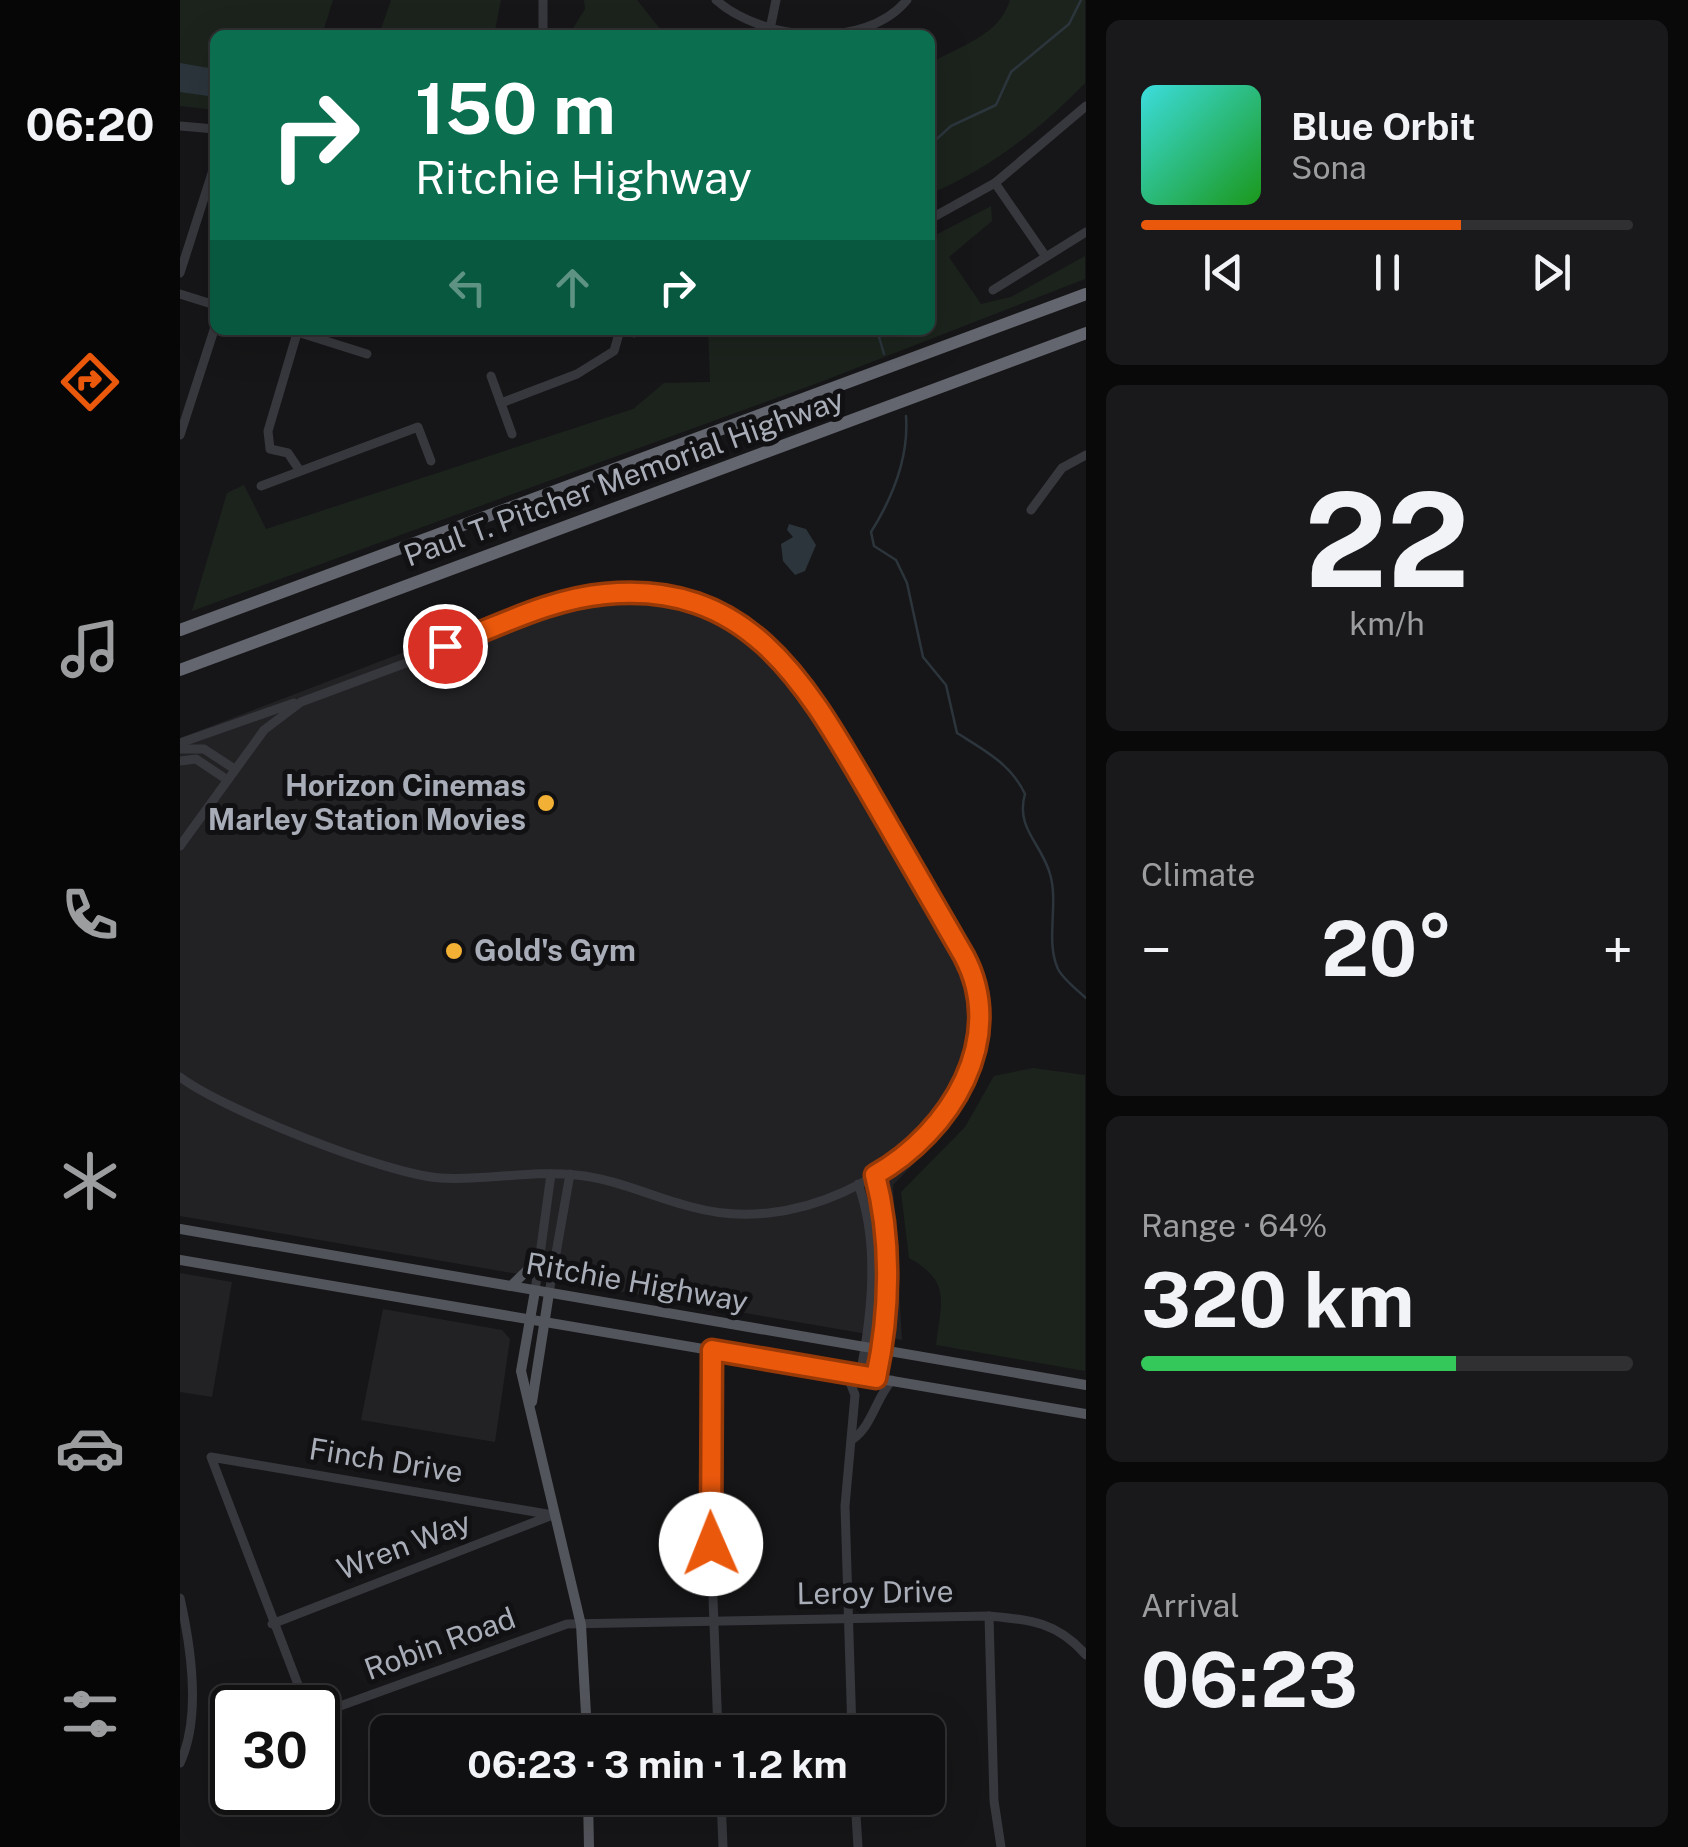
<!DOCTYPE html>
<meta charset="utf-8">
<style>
:root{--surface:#101012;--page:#19191b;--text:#f1f3f6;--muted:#9c9d9f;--line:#303032;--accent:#ea580c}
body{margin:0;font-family:"Public Sans",sans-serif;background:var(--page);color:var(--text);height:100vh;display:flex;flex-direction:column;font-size:38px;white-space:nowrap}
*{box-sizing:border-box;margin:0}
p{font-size:32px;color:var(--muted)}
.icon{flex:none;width:55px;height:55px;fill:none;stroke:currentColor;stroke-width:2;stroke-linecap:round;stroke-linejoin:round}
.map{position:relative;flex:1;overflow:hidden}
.side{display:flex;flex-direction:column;gap:20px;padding:20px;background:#09090a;width:602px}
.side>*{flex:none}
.banner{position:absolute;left:30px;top:30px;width:725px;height:305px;border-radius:15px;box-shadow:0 10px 40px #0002,0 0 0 2px var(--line);background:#0b6e4f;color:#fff;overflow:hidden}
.speed{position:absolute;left:30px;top:1685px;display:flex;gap:20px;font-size:50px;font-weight:700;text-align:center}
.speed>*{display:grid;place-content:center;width:130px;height:130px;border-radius:50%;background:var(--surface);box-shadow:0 10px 40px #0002,0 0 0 2px var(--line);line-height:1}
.speed .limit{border:5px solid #111;border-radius:15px;background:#fff;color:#111}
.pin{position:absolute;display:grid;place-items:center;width:85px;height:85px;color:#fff;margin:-42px;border:5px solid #fff;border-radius:50%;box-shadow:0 2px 10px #0007}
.me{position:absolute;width:110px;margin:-55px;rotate:359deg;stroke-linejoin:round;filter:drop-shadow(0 0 8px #0008)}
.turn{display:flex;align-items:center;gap:35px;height:210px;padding:0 40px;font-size:45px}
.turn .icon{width:130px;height:130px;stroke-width:2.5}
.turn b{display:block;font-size:70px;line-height:85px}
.lanes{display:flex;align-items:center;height:95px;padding:0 40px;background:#0003;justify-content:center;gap:50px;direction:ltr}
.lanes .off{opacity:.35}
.big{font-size:75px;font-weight:700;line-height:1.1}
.side .card{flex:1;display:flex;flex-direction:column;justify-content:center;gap:15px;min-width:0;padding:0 35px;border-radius:15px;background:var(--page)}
.side .dial{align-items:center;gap:0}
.dial b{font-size:130px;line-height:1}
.song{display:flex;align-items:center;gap:30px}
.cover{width:120px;height:120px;border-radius:15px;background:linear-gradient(135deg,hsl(180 70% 55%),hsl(120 70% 35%))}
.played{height:10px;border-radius:5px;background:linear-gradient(90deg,var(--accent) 65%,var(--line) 65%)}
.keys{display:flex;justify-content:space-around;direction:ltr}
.heat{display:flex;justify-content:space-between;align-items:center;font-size:55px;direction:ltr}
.charge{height:15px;border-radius:8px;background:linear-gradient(90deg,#34c759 64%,var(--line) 0)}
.trip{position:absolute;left:190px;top:1715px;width:575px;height:100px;border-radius:15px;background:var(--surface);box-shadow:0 10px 40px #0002,0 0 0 2px var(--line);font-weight:700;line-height:100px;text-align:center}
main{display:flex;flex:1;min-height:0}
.dock{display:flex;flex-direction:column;width:180px;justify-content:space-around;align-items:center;background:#060607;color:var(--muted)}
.dock .icon{width:70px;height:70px}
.dock .on{color:var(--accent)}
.dock b{font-size:45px;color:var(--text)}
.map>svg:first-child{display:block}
.built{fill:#222225}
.green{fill:#1c231d}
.water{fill:#2c353c}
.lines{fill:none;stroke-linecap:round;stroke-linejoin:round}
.stream{stroke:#2c353c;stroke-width:2.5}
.minor{stroke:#37383d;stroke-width:9}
.major{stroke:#53555c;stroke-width:10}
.highway{stroke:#63666e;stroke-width:12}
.route-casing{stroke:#983908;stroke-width:25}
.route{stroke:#ea580c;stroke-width:18}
.poi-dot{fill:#f2b134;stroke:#111113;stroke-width:4}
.labels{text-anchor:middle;stroke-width:10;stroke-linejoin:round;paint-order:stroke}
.street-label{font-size:30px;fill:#a8adb8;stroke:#111113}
.poi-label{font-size:30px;font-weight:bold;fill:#a8adb8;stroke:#111113;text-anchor:end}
</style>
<main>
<nav class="dock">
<b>06:20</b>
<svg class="icon on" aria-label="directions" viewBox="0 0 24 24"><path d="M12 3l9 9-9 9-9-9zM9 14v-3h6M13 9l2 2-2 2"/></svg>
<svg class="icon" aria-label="music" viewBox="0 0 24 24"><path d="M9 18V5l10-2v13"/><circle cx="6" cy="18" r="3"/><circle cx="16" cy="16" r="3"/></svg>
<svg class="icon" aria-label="phone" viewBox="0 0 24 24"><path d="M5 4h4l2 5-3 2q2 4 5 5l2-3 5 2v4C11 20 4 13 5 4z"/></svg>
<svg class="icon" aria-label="climate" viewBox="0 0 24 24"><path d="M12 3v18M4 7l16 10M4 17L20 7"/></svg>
<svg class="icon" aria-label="car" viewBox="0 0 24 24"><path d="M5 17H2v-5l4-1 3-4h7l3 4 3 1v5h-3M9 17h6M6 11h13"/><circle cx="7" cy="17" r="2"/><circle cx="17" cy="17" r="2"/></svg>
<svg class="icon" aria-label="filters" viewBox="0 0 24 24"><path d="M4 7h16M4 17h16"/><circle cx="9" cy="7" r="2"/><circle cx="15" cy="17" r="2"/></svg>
</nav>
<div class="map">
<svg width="906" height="1847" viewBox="0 0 906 1847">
<rect width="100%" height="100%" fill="#161618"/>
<g class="built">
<path d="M426,585H466L546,607L612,657L635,685L795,955L810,1004L803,1061L750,1147L713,1185L722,1340L0,1216V738L376,594Z"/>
<path d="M0,1273L52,1282L32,1397L0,1392Z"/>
<path d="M203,1309L322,1330L330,1339L315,1442L181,1420Z"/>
</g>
<g class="green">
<path d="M0,0H153L142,35H35V110L0,106Z"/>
<path d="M211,0H321L314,35H199Z"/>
<path d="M404,0H457L485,35H389L405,9Z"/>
<path d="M830,0H905V83C861,129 809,169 750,194V64C779,45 819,37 830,0Z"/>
<path d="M811,206L812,221L769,257L801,304L831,297L905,256V279L643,381L12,611L47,493L64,485L86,529L453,409L484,383L530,382L528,330H750V238Z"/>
<path d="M853,1068L905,1075V1371L756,1345C761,1302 772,1282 729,1258L721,1192L785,1127L814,1076Z"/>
</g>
<g class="water">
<path d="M0,63L35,69V97L0,92Z"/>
<path d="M609,524L626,529L636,545L625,571L615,575L603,561L601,544L613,537L607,530Z"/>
</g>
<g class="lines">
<g class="stream">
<path d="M750,145L771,126L816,105L831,72L889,24L901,0"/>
<path d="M697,330L704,354"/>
<path d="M726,416C729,458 713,497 691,532L694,546L716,560L727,583L743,657L766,685L777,733C804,750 831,764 845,794C835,828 862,844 870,874C879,904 865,941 878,969C883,979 897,990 906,998"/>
</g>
<g class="minor">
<path d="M536,0C582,41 685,51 727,0"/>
<path d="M590,29L596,0"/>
<path d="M363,35V0"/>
<path d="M0,126L35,129"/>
<path d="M815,183L864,254"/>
<path d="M750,219L815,183L906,106"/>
<path d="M0,273L33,170"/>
<path d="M813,290L906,232"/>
<path d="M0,294L35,305"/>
<path d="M111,330L187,354"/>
<path d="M118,330L88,431L90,449L108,453L120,471"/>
<path d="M454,333L455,330"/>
<path d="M311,376L332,434"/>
<path d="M321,403L397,374L434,351L440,330"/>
<path d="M0,435L35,327"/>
<path d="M81,486L238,427L251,461"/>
<path d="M851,510L882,468L906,455"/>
<path d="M0,743L114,703"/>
<path d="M0,749H24L53,768"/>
<path d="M0,761L16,759L46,779"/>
<path d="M0,846L84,730L121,702L404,597L464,594L529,610L583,642L619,678L784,956C809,1003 804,1046 778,1091C727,1178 612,1235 512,1207C472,1197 437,1179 396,1175C351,1170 305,1181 260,1178C205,1174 44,1110 0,1077"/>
<path d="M695,1175C712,1239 710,1313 696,1378"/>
<path d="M678,1184C700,1243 692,1314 680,1375"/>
<path d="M355,1291L371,1174"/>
<path d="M369,1293L390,1174"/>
<path d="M532,1350L531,1544L538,1732"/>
<path d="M666,1372L675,1395L665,1506L672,1732"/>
<path d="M673,1439C692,1426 696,1398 712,1380"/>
<path d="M0,1598C11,1647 22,1716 0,1763"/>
<path d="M809,1616L814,1801L821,1847"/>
<path d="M92,1624L370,1516"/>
<path d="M127,1708L31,1457L373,1515"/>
<path d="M138,1714L387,1624L809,1616C851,1620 877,1622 906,1655"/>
<path d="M541,1798L543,1847"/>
<path d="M675,1798L678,1847"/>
</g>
<g class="major">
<path d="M0,1229L906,1385"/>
<path d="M0,1260L906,1414"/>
<path d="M331,1286L360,1258"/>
<path d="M355,1291L341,1371L401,1625L407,1732"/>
<path d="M352,1402L369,1293"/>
<path d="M408,1798L409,1847"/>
</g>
<g class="highway">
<path d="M0,630L906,294"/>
<path d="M0,670L906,333"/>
</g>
</g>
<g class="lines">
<g class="route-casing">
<path id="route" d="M265,646C317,627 369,599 425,594C569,580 626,684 688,790C720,845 752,901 784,956C828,1038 771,1132 695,1175C712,1240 710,1313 696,1378L532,1350L531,1544"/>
</g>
<use href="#route" class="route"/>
</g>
<g class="poi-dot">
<circle cx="366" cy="803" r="10"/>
<circle cx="274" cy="951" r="10"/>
</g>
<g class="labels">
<g class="street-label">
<text transform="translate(444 478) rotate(-20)" y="10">Paul T. Pitcher Memorial Highway</text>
<text transform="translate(457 1283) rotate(10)" y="10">Ritchie Highway</text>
<text transform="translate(206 1461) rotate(9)" y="10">Finch Drive</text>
<text transform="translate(224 1546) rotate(-21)" y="10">Wren Way</text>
<text transform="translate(695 1593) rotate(-1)" y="10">Leroy Drive</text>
<text transform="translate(260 1644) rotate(-20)" y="10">Robin Road</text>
</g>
<g class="poi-label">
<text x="346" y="796">Horizon Cinemas<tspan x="346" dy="34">Marley Station Movies</tspan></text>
<text x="294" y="961" text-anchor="start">Gold's Gym</text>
</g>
</g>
</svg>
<div class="speed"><div class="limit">30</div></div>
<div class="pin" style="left:265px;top:646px;background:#d93025"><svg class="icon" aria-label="arrive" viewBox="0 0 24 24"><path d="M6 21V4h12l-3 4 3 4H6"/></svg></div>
<svg class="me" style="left:531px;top:1544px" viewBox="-20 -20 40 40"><circle r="19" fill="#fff"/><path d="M0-13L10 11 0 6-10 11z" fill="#ea580c"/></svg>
<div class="trip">06:23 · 3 min · 1.2 km</div>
<div class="banner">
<div class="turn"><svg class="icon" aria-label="right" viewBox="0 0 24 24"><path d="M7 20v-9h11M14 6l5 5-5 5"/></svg><div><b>150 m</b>Ritchie Highway</div></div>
<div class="lanes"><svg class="icon off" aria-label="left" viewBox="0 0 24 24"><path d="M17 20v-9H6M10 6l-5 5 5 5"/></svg><svg class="icon off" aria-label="ahead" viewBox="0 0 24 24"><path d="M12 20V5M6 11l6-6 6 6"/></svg><svg class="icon" aria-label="right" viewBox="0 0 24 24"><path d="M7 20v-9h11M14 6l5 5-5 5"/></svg></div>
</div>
</div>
<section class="side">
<div class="card">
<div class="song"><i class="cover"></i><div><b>Blue Orbit</b><p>Sona</p></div></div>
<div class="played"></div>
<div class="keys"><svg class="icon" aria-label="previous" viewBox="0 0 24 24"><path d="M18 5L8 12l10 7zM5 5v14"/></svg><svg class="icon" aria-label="pause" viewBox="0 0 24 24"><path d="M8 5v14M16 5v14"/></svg><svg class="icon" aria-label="next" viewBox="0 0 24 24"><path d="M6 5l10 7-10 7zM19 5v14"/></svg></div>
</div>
<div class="card dial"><b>22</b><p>km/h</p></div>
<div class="card"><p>Climate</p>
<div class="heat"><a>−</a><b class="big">20°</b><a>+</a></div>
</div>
<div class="card"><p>Range · 64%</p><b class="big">320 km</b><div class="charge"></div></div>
<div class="card"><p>Arrival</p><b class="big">06:23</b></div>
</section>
</main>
